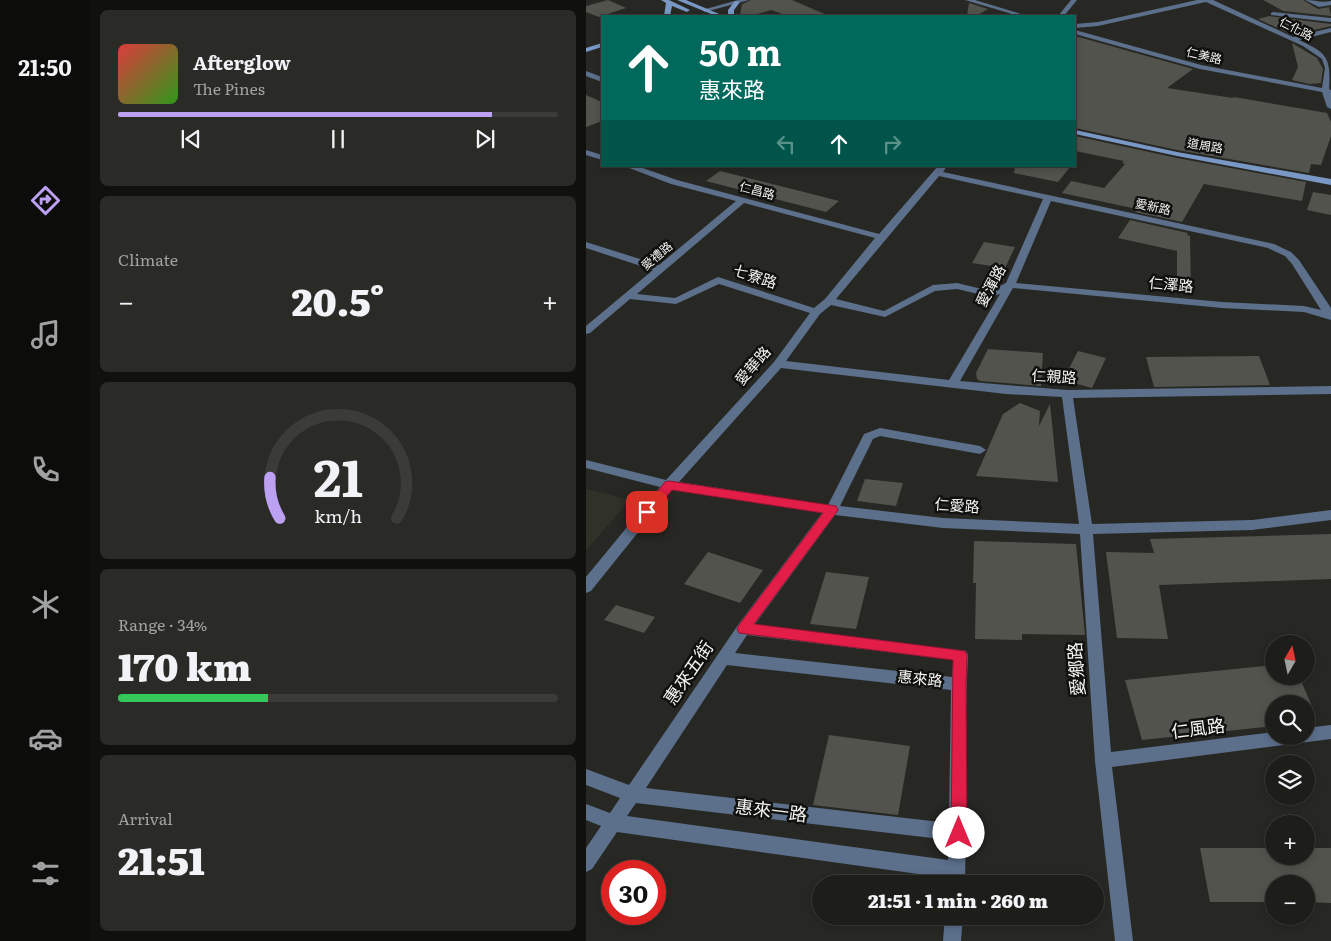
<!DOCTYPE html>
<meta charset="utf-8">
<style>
:root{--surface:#1d1e1a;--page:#2a2b27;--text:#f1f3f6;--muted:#a0a2a2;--line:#3b3c39;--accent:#bca0f2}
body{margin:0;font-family:Literata,"Noto Sans TC",serif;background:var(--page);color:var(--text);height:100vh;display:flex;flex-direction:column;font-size:19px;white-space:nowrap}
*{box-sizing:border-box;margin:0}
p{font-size:16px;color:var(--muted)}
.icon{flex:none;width:28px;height:28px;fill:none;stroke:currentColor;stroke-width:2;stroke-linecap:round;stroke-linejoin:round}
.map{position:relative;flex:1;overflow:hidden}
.sheet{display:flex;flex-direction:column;gap:10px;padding:10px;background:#10100e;width:496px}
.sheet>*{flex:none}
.guide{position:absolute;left:15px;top:15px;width:475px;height:152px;border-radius:0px;box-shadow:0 2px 8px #0003,0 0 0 1px var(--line);background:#00695c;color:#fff;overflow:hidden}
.needle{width:32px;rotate:9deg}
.fabs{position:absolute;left:679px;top:635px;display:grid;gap:10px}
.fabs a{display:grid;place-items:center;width:50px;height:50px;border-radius:50%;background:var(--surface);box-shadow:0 2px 8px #0003,0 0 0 1px var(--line);font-size:25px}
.speed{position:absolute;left:15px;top:860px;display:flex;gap:10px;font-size:25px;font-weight:700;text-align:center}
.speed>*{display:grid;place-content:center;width:65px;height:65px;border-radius:50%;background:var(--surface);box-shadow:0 2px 8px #0003,0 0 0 1px var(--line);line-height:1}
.speed .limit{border:8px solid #d22;background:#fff;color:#111}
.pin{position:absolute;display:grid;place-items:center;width:42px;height:42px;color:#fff;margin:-21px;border-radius:10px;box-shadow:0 2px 8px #0006}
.me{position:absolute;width:55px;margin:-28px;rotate:0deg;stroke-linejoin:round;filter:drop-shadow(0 0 4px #0008)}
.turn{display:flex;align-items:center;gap:18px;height:105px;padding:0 15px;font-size:22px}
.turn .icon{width:65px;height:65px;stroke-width:2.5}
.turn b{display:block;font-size:35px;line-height:42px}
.lanes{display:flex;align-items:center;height:48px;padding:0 15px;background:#0003;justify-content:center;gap:25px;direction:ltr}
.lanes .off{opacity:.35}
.big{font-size:38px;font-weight:800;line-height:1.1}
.sheet .card{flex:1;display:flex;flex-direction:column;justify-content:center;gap:8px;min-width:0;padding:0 18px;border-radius:8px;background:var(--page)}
.sheet .dial{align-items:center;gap:0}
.dial svg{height:130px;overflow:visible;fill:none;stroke:var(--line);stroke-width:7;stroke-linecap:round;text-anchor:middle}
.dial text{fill:var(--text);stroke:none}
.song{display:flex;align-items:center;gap:15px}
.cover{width:60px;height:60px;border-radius:8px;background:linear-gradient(135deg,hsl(0 70% 55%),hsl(110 70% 35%))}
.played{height:5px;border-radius:2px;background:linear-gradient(90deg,var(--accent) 85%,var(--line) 85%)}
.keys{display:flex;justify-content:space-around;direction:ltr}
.heat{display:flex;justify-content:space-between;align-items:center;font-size:28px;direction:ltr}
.charge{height:8px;border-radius:4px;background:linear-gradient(90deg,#34c759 34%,var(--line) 0)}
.trip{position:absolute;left:226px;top:875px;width:292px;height:50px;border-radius:25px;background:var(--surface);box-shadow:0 2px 8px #0003,0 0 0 1px var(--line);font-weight:800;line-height:50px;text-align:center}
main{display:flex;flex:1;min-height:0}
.tabs{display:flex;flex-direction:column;width:90px;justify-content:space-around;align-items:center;background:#0c0c0a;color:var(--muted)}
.tabs .icon{width:35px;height:35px}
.tabs .on{color:var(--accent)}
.tabs b{font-size:22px;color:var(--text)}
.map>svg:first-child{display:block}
.built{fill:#303227}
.building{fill:#52534d}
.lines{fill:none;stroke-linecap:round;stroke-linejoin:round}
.minor{fill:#5c6f8b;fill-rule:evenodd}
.tertiary{fill:#5c6f8b;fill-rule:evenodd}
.secondary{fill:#7998c5;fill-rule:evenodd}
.route{fill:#e11d48;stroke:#92132f}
.labels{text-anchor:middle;stroke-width:5;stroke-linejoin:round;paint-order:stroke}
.far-street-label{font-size:12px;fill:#f4f5f2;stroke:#10110e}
.street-label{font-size:15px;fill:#f4f5f2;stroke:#10110e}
.near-street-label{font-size:18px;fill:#f4f5f2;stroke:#10110e}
</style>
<main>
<nav class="tabs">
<b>21:50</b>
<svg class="icon on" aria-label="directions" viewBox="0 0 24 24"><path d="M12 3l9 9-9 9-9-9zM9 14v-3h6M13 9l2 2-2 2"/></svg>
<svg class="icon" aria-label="music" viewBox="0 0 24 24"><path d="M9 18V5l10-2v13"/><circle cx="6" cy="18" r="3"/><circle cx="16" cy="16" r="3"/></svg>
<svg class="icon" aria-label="phone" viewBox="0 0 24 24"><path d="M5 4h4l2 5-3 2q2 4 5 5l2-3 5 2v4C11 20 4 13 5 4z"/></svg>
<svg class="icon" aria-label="climate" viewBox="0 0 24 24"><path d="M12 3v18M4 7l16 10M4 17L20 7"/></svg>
<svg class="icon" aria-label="car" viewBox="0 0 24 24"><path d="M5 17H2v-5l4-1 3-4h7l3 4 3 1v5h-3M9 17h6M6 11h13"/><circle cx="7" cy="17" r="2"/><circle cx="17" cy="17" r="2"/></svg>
<svg class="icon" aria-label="filters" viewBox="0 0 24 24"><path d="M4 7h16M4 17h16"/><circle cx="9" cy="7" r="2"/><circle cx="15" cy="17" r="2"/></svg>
</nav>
<section class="sheet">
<div class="card">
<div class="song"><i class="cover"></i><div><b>Afterglow</b><p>The Pines</p></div></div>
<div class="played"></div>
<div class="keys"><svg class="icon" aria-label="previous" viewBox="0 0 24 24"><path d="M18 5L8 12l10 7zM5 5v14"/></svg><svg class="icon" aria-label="pause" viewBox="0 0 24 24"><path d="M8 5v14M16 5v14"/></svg><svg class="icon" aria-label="next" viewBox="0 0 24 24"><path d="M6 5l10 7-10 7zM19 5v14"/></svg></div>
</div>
<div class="card"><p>Climate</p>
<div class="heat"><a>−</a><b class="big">20.5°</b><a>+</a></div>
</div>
<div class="card dial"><svg viewBox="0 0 100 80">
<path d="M14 69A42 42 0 1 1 86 69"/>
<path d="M14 69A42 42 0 0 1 8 44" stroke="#bca0f2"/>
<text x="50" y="56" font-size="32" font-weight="700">21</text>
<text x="50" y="72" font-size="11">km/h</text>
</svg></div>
<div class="card"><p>Range · 34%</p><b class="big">170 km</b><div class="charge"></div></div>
<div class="card"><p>Arrival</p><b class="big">21:51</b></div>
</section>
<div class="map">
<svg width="745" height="941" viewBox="0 0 745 941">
<rect width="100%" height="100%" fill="#272823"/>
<path class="built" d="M0,489L44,500L0,550Z"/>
<g class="building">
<path d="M22,0L40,8L13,17L0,12V6Z"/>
<path d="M165,0H206L243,16H202L185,10L165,16H154L156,4Z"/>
<path d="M677,0H717L732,9L743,7L745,16L697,11Z"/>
<path d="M383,3L402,9L390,16H381Z"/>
<path d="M683,16L745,24V26L707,35L672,19Z"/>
<path d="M489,36L607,69L581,88L647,98L648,97L741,113L745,122V136L735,165L725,164L723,173L591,150L489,128Z"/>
<path d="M706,43L731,58L737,69L735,83L723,84L706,80L712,67Z"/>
<path d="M0,95L16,102V121L0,127Z"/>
<path d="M489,136L591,158L720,182L716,201L618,184L596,222L549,212L551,209L476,193L485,181L518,188L539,164L536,163L538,161L489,151Z"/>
<path d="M429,166H485L472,182L428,173Z"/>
<path d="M134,171L222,193L253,201L240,212L120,181Z"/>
<path d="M727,192L745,195V215L721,210Z"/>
<path d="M544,220L602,233L601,235L604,236L605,292L591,291V251L532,238Z"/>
<path d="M398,242L429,247L419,268L386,263Z"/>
<path d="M402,349L457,353L455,386L394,381L391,379L390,373Z"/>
<path d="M492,351L520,358L506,388L477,380Z"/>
<path d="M673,356L684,385L568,387L560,357Z"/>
<path d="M434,403L454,411L453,426L464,404L472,482L390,476L417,414Z"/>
<path d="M279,479L317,483L310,506L271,501Z"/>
<path d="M745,534V579L573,585L582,639L531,638L520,552L568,553L564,539Z"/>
<path d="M388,541L490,544L499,635L436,634V640L389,639L390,583H387Z"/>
<path d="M122,552L177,570L154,603L98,584Z"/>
<path d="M240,572L283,577L270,629L224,624Z"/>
<path d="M30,605L69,617L58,633L18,620Z"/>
<path d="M688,665V676H713L725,704H688V726L556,740L539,680Z"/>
<path d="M243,735L324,746L312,815L227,805Z"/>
<path d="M614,848H688V856H720V848H745V903L720,902V884H688V902H624Z"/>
</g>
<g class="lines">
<g class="minor">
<path d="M379,0H389L442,16H433Z"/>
<path d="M485,0H491L478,16H472Z"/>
<path d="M611,0H627L707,37L745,28V32L713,40C741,53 745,57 743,89L745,90V109L741,107L736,92L614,69L489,34V30L615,65L736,88L739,68L736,59L717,46L620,2L512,26L489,28V24L512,22Z"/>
<path d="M719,0C729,0 735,3 745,1V5L733,7Z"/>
<path d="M687,12L745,18V22L685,15V13Z"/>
<path d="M0,71L16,77V82L0,76Z"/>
<path d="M0,150L16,155V160L0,155Z"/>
<path d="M38,166H51L91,180L293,234L352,166H361L357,172L688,244L705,252L713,260L745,308V320L718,312L636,308L427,288L374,381L481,390L745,386V394L487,398L506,524L666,520L745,510V520L666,530L507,534L525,752L688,732V736H720V728L745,725V739L526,767L547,941H529L509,761L494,534L357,528L249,515L169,624L380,651L382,655C378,732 381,808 379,884H361V878L31,832L6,869L0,872V848L15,826L0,820V804L24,813L34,798L0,785V769L43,785L152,625L236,513L86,490L5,591L0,593V577L74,487L0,468V460L80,480L188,362L224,313L133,284L90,304L44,299L4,333L0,334V326L67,270L0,248V242L73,265L150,201L85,184ZM353,176L457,199L420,283L404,291L371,283L347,285L298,311L250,299ZM465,201L682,248L699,256L706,264L735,310L718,306L636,302L430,283ZM158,203L289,238L239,299L228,308L132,277L89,298L51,294ZM371,289L405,297L414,294L363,380L200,361L234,314L245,305L299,317L349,291ZM195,368L420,394L476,397L493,524L357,518L254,506L287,439L294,436L394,454L400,450L394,446L294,428L278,434L242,505L93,482ZM161,635L367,660L366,677L149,653ZM141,665L365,690L363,823L60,788ZM50,803L363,840L362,860L41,816Z"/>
<path d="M359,916H377L375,941H357Z"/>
</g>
<path class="tertiary" d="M152,0H163L119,12L116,10Z"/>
<g class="secondary">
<path d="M75,0H83L104,10L101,12L86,6L84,16H78L80,3Z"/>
<path d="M91,0H100L138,16H130Z"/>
<path d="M149,1L154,2L148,10V16H142V10Z"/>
<path d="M16,43V47L0,52V48Z"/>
<path d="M489,130L591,152L745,179V185L591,156L489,134Z"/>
</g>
</g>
<path class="route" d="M83,481L250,506L252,510L250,513L168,624L379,651L381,655L380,684L381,833L378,839L373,841L367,839L365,833L367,660L153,633L151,629L153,625L237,513L86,490L65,515H57L55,512L57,509L79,482Z"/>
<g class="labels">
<g class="far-street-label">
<text transform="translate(710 29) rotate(27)" y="4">仁化路</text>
<text transform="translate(618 56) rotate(13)" y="4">仁美路</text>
<text transform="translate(619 146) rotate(10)" y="4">道周路</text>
<text transform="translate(171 191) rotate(15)" y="4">仁昌路</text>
<text transform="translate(567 207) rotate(12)" y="4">愛新路</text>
<text transform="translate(71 256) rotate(-40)" y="4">愛禮路</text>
</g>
<g class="street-label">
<text transform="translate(169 277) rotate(18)" y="5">七寮路</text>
<text transform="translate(585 285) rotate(5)" y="5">仁澤路</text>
<text transform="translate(405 286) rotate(-62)" y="5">愛渾路</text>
<text transform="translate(167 366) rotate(-49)" y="5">愛華路</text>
<text transform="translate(468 377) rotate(3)" y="5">仁親路</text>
<text transform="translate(371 506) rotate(4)" y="5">仁愛路</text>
<text transform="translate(334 679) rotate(6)" y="5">惠來路</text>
</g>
<g class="near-street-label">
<text transform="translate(491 669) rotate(-94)" y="6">愛鄉路</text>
<text transform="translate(103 673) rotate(-56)" y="6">惠來五街</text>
<text transform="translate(612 729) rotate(-7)" y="6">仁風路</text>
<text transform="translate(185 811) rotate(7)" y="6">惠來一路</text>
</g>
</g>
</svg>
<div class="fabs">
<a><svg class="needle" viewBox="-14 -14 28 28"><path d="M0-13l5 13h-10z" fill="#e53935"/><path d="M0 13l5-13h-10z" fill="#a0a2a2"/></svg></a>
<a><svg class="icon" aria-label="search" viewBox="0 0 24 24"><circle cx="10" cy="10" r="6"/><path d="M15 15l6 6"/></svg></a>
<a><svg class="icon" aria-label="layers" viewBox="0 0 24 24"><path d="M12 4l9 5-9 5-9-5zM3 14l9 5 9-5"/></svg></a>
<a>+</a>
<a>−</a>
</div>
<div class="speed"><div class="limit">30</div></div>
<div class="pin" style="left:61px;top:512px;background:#d93025"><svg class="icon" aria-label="arrive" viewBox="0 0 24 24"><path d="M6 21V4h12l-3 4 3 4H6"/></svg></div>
<svg class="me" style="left:373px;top:833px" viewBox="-20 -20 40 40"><circle r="19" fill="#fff"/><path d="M0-13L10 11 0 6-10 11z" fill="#e11d48"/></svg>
<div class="trip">21:51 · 1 min · 260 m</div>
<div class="guide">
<div class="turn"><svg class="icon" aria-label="ahead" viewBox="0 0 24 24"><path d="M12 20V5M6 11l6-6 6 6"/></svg><div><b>50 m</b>惠來路</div></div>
<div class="lanes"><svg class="icon off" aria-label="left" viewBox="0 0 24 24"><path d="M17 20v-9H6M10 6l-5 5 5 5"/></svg><svg class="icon" aria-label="ahead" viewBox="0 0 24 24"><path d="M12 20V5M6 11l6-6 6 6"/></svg><svg class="icon off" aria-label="right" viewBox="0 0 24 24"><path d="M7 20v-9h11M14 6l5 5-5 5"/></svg></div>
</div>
</div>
</main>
